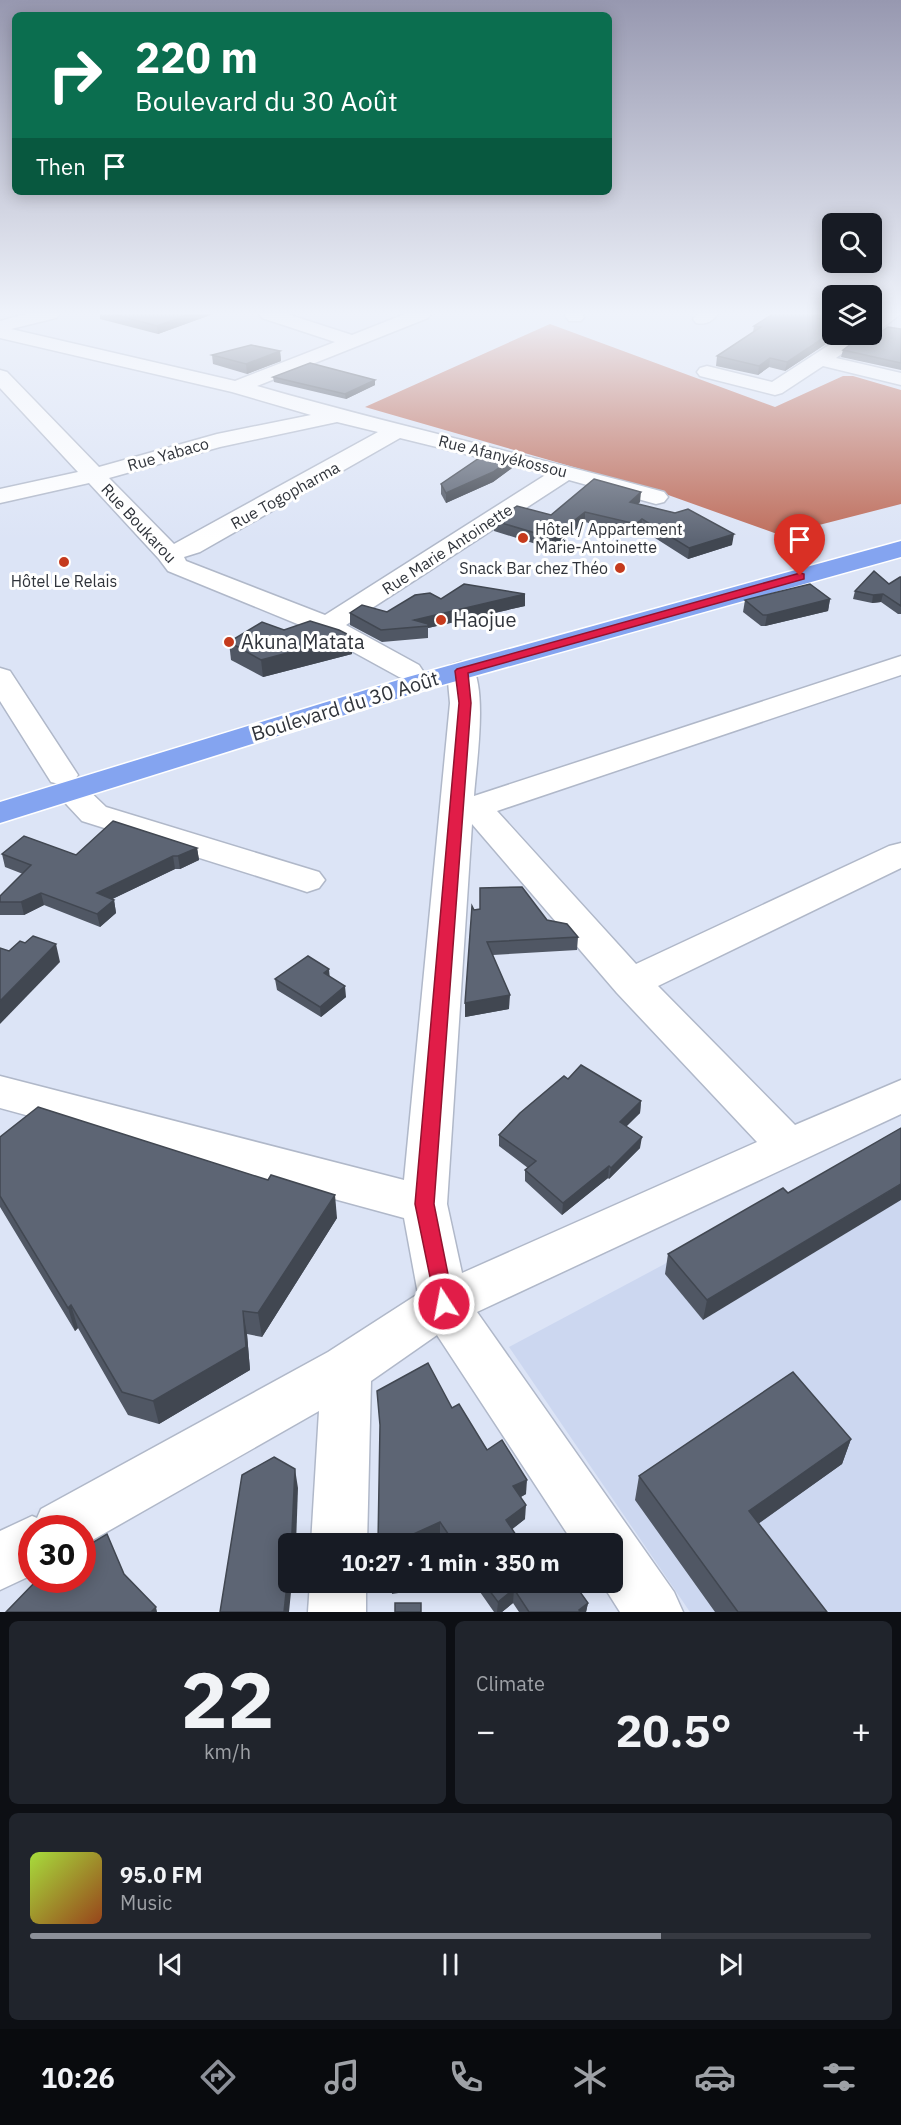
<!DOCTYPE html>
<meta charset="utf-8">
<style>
:root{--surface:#171b24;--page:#20242c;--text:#f1f3f6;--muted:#9ea1a6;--line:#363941;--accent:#8c9099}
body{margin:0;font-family:"IBM Plex Sans",sans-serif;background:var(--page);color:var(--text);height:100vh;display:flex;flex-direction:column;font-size:22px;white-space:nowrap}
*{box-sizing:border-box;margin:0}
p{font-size:20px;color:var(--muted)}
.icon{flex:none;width:33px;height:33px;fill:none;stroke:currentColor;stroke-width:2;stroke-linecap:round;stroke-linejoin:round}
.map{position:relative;height:1612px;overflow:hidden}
.drawer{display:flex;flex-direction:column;gap:9px;padding:9px;background:#0d0f14;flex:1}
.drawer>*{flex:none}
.guide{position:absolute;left:12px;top:12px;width:600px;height:183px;border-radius:9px;box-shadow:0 3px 15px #0003;background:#0b6e4f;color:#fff;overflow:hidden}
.controls{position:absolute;left:822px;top:213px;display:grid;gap:12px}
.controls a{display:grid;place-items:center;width:60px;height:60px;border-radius:9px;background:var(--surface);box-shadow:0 3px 15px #0003;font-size:30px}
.speed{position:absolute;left:18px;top:1515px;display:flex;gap:12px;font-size:30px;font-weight:700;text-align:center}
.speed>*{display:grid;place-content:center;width:78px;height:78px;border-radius:50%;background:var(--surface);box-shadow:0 3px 15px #0003;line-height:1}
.speed .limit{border:9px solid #d22;background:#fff;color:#111}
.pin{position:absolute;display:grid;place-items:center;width:51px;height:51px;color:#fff;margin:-62px -26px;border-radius:50% 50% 50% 0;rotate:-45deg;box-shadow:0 0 6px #0007}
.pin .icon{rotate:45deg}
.me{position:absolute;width:66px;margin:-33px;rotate:349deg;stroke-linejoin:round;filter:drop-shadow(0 0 4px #0008)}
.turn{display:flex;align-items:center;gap:21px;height:126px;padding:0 24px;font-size:27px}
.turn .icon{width:78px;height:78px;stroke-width:2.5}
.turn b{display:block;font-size:42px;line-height:51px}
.then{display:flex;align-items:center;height:57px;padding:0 24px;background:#0003;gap:12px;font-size:22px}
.big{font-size:45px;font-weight:700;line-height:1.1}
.drawer .card{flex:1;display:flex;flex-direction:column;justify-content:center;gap:9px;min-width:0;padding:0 21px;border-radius:9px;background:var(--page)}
.drawer .dial{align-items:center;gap:0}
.dial b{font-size:78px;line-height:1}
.song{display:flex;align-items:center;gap:18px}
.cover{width:72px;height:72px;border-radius:9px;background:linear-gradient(135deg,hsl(80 70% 55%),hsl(20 70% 35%))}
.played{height:6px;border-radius:3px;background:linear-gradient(90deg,var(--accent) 75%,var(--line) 75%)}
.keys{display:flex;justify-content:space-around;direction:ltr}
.heat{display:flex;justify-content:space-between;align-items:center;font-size:33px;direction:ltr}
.drawer .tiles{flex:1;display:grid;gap:9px;grid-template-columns:1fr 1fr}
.card:last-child{grid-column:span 2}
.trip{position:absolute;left:278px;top:1533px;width:345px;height:60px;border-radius:9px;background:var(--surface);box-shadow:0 3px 15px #0003;font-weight:700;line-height:60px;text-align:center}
.tab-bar{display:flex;height:96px;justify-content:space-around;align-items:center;background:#090b0e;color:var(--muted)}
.tab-bar .icon{width:42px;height:42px}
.tab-bar .on{color:var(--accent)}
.tab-bar b{font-size:27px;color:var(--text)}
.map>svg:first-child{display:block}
.built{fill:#ccd7f0}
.water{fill:#be6d5b}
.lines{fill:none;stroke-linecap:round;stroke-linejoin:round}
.minor-casing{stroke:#b0b8c9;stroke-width:3}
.highway-casing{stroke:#fff;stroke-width:3}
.minor{fill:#fff;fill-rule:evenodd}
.highway{fill:#84a4f0;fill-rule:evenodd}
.wall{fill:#505764}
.shaded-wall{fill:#414751}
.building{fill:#5d6574;stroke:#414751;stroke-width:1.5}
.route{fill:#e11d48;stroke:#92132f;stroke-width:1.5}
.poi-dot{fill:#c53a1d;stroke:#fff;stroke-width:2}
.labels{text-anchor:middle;stroke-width:6;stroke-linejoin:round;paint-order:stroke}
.far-street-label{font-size:16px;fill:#30343b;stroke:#fff}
.far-poi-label{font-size:16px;fill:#30343b;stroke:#fff;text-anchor:start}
.poi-label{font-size:20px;fill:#30343b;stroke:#fff;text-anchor:start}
.street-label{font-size:20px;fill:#30343b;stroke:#fff}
</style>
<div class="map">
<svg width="901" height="1612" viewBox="0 0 901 1612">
<rect width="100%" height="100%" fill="#dce4f6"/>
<path class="built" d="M901,1138V1612H690L509,1347Z"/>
<path class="water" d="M550,324L775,407L843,376H853L901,390V504L780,535L657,491L365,407Z"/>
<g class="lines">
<g class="minor-casing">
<g id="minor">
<path d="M26,314H59L56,318L11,329L235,381L335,342L262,318L259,314H287L352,335L405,314H431L428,318L257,386C392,425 528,455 664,492L668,497L664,502L656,504L569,480L346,625L419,665L423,671L419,677L409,680L399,677L317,632L168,571L159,559L89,483L0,503V489L78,472L0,388V370L7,372L99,467L217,434L311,415L232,392L0,338V321ZM337,422L378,432L174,544L109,478L220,447ZM400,438L547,474L325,615L186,561L184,557L200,552Z"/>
<path d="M564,314H582L584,317L581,321H569Z"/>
<path d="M697,314H718C712,322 705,325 696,323L693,319Z"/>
<path d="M879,314H901L878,331L872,332V319Z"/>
<path d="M846,334H869L836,358L901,373V385L823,366L782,393L775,395L700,376L697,372L700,368L707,366L772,382Z"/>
<path d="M901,656V675L497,811L636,964L889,846L901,843V868L658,986L795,1125L901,1080V1114L477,1312L674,1592L683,1612H620L601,1582H612V1544H574L437,1335L371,1381L367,1544H311L319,1411L82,1546V1528H32V1575L0,1590V1531L32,1516L37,1518L41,1509L328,1352L418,1294L404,1218L0,1108V1076L404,1180L450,703L447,671L451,665L461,662L471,665C488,688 476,766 474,796ZM472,824L617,993L757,1142L462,1273L447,1204Z"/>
<path d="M0,668L10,671L78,775L73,782L82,784L106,807L319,872L325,880L319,888L307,892L295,888L82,821L54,791L59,784L51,782L0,701Z"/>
<path d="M310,1582H366V1612H308Z"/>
</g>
</g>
<g class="highway-casing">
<path id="highway" d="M901,541V557L428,689L0,823V802L408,677Z"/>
</g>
<use href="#minor" class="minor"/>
<use href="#highway" class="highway"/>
</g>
<g class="wall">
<path d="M100,314H213L158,334L100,319Z"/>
<path d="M773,314H830L822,319L832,334H841L785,371L769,367L758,375L716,366L717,356L753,332L754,326Z"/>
<path d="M901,329V370L841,357L843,350L879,333Z"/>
<path d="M280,351L281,361L247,374L213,364L212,355Z"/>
<path d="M273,377L375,380V385L346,399L274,382Z"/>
<path d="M512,468L493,482L446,503L441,494V484Z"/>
<path d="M640,502L638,504L732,545L688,559L641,529L635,535L585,522L552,549L494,531L495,521L551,515Z"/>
<path d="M901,577V614H898L881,602L872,603L853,599L855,591L889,584Z"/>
<path d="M525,594V606L428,628V638L382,642L350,625V613L387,612L441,599Z"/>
<path d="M830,599L828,611L765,626H761L743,612L745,600Z"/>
<path d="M284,630L351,636L352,654L263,677L231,660L229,642Z"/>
<path d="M197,848L199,860L180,869H175L112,899L114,900L116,913L100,927L44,905L24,915H0V896L23,874L5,867L2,854L76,855Z"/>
<path d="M474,910L547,920L578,937L577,950L493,955L509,1009L465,1017V1003Z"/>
<path d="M329,969V977L346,997L321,1017L277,990L275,979Z"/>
<path d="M568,1079L641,1101L640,1113L626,1126L640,1148L609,1179L608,1178L562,1215L525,1181V1170L528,1168L499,1146V1135Z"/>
<path d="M0,1137L337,1218L262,1337L247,1334L250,1370L159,1424L128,1415L78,1328L75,1331L0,1207Z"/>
<path d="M788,1193L703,1320L665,1274L668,1254Z"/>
<path d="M452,1408L526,1494L521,1497L525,1519L512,1529L522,1544H445L440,1536L424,1544H378V1542Z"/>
<path d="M851,1439L842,1464L758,1524L827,1612H715L635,1500L639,1476Z"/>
<path d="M391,1582H411V1591L392,1594Z"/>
<path d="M473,1582H573L588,1603L586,1612H519L513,1603L502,1612H494Z"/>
</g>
<g class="shaded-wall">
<path d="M190,314H213L158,334L157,326Z"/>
<path d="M817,314H830L811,326L813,317Z"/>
<path d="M832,332V334H841L785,371L787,362Z"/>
<path d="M280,351L281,361L247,374L246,364Z"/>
<path d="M770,358L769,367L758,375L759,366Z"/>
<path d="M375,380V385L346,399L345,394Z"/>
<path d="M513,458L512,468L493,482L446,503V493Z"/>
<path d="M641,492L640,502L629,512L630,502Z"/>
<path d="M585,512V522L552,549V538Z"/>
<path d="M642,519L641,529L635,535L636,524Z"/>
<path d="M734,534L732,545L688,559L689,548Z"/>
<path d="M525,594V606L428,628V638V626L414,620Z"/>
<path d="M883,594L881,602L872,603L873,595Z"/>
<path d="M830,599L828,611L765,626L767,615Z"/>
<path d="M351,636L352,654L263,677L261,660Z"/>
<path d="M197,848L199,860L180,869L178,856Z"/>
<path d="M173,856L175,869L100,905L97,893Z"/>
<path d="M41,893L44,905L24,915L21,902Z"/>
<path d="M114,900L116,913L100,927L97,914Z"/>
<path d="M56,944L60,962L0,1024V1001Z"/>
<path d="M329,969L330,980L324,973Z"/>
<path d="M345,986L346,997L321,1017L320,1007Z"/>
<path d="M510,995L509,1009L465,1017V1003Z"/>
<path d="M641,1101L640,1113L619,1134L620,1122Z"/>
<path d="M642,1137L640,1148L609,1179L611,1168Z"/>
<path d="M609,1166L608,1178L562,1215L563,1203Z"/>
<path d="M901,1184V1200L703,1320L707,1300Z"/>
<path d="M335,1195L337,1218L262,1337L258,1313Z"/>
<path d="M71,1305L78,1328L75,1331L68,1308Z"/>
<path d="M243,1311L247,1334L250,1370L159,1424L153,1401Z"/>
<path d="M851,1439L842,1464L742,1535L749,1511Z"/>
<path d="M295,1469L298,1488L296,1544H291Z"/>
<path d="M527,1480L526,1494L513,1501V1486Z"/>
<path d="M526,1505L525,1519L505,1535L506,1520Z"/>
<path d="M440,1522V1536L424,1544H409V1536Z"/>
<path d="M288,1574V1582H292L289,1612H284Z"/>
<path d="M514,1589L513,1603L502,1612H497L498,1602Z"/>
<path d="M588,1603L586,1612H578L579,1610Z"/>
<path d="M156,1607L157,1612H151Z"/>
</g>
<g class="building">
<path d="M113,314H190L157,326Z"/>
<path d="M773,314H817L813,317L832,322V332L787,362L770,358L759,366L717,356L761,327L754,326Z"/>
<path d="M888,327L901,329V363L843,350L864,334H872V332L879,333Z"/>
<path d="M251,345L280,351L246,364L212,355Z"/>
<path d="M310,363L375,380L345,394L273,377Z"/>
<path d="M488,452L513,458L493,472L446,493L441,484Z"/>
<path d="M594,479L641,492L630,502L675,513L688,509L734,534L689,548L642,519L636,524L585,512L552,538L495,521L517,506L551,515Z"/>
<path d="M874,571L889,584L900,577H901V606L883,594L873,595L855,591Z"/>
<path d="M464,584L525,594L414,620L428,624V626L381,630L350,613L362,605L387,612L415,595L430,593L441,599Z"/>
<path d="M810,584L830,599L767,615H763L745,600Z"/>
<path d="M310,621L339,630L351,636L261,660L229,642L262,622L284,630Z"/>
<path d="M113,821L197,848L178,856H173L97,893L114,900L97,914L41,893L21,902H0V896L31,865L2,854L24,836L76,855Z"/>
<path d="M522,887L547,920L567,924L578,937L487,942L510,995L465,1003L472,906L474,910L480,909V888Z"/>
<path d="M33,936L56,944L0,1001V948L9,951L20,941L25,943Z"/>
<path d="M308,956L329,969L324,973L345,986L320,1007L275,979Z"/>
<path d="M581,1065L641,1101L620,1122L642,1137L611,1168L609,1166L563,1203L525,1170L536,1161L499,1135L520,1113L564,1076L568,1079Z"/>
<path d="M38,1107L268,1180L271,1175L335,1195L258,1313L243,1311L246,1347L153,1401L122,1392L71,1305L68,1308L0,1196V1137Z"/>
<path d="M901,1128V1184L707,1300L668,1254L783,1188L788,1193Z"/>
<path d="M428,1363L452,1408L459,1404L487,1450L502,1440L527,1480L513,1486L526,1505L506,1520L522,1544H455L440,1522L409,1536V1544H388L387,1542H378L380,1425L377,1391Z"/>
<path d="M793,1372L851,1439L749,1511L827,1612H738L639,1476Z"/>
<path d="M274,1457L295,1469L292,1532L291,1544H288V1574L284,1612H220L242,1475Z"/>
<path d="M107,1534L124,1574L156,1607L151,1612H6L37,1580H82V1549Z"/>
<path d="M483,1582H573L588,1603L579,1610L580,1612H529L514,1589L498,1602Z"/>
<rect x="395" y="1603" width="26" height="9"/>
</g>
<linearGradient id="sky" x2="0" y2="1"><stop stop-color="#9798b0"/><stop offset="0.58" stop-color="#eff3fb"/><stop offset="1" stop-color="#eff3fb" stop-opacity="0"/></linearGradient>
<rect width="901" height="540" fill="url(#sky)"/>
<path class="route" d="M800,573L804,574V579L468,673L471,703L434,1204L454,1304L451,1311L444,1313L437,1311L415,1204L459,703L455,671L457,669Z"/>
<g class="poi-dot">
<circle cx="523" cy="538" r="6"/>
<circle cx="64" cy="562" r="6"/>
<circle cx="620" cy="568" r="6"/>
<circle cx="441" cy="620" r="6"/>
<circle cx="229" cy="642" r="6"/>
</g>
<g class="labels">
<g class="far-street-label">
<text transform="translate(168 454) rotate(-16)" y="6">Rue Yabaco</text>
<text transform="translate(503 456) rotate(14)" y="6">Rue Afanyékossou</text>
<text transform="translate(285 495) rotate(-29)" y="6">Rue Togopharma</text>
<text transform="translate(139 523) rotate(47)" y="6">Rue Boukarou</text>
<text transform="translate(447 549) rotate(-33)" y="6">Rue Marie Antoinette</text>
</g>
<g class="far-poi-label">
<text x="535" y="535">Hôtel / Appartement<tspan x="535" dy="18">Marie-Antoinette</tspan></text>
<text x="608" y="574" text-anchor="end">Snack Bar chez Théo</text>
<text x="64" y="587" text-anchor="middle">Hôtel Le Relais</text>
</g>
<g class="poi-label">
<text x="453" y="627">Haojue</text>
<text x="241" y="649">Akuna Matata</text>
</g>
<g class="street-label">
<text transform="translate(345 706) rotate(-17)" y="7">Boulevard du 30 Août</text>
</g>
</g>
</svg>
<div class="controls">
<a><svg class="icon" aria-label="search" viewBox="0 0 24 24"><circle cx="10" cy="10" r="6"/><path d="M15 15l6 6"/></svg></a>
<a><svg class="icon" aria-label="layers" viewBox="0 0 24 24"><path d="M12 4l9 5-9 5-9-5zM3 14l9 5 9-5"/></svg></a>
</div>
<div class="speed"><div class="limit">30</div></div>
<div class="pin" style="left:800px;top:576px;background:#d93025"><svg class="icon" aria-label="arrive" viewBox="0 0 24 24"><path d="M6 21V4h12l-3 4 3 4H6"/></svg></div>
<svg class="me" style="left:444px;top:1304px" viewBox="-20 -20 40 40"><circle r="17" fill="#e11d48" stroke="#fff" stroke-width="3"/><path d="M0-11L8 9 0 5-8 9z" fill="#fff"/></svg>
<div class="trip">10:27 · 1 min · 350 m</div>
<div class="guide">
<div class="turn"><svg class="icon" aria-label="right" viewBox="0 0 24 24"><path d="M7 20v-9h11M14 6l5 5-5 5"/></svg><div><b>220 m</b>Boulevard du 30 Août</div></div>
<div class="then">Then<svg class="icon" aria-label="arrive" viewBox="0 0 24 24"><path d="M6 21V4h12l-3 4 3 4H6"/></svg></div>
</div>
</div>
<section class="drawer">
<div class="tiles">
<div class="card dial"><b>22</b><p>km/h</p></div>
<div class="card"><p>Climate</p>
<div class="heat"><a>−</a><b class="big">20.5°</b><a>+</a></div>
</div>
<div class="card">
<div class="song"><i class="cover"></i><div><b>95.0 FM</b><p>Music</p></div></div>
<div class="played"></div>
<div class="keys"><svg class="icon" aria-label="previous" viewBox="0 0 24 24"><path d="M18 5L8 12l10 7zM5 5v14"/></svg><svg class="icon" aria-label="pause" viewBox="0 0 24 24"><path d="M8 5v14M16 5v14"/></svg><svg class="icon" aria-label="next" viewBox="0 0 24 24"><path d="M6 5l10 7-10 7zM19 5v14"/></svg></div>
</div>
</div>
</section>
<nav class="tab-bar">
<b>10:26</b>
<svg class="icon on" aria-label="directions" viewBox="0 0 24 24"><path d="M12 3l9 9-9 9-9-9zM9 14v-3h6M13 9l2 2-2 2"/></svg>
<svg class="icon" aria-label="music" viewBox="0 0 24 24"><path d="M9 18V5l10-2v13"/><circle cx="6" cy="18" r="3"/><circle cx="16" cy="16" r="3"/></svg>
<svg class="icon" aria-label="phone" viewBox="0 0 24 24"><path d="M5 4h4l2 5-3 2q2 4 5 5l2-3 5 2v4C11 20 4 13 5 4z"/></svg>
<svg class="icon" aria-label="climate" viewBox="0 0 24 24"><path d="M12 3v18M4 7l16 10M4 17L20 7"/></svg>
<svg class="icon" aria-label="car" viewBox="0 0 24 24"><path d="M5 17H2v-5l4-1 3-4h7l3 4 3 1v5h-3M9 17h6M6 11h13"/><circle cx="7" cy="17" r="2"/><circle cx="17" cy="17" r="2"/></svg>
<svg class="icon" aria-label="filters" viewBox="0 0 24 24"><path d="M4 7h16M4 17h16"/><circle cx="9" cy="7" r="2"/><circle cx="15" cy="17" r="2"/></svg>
</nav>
